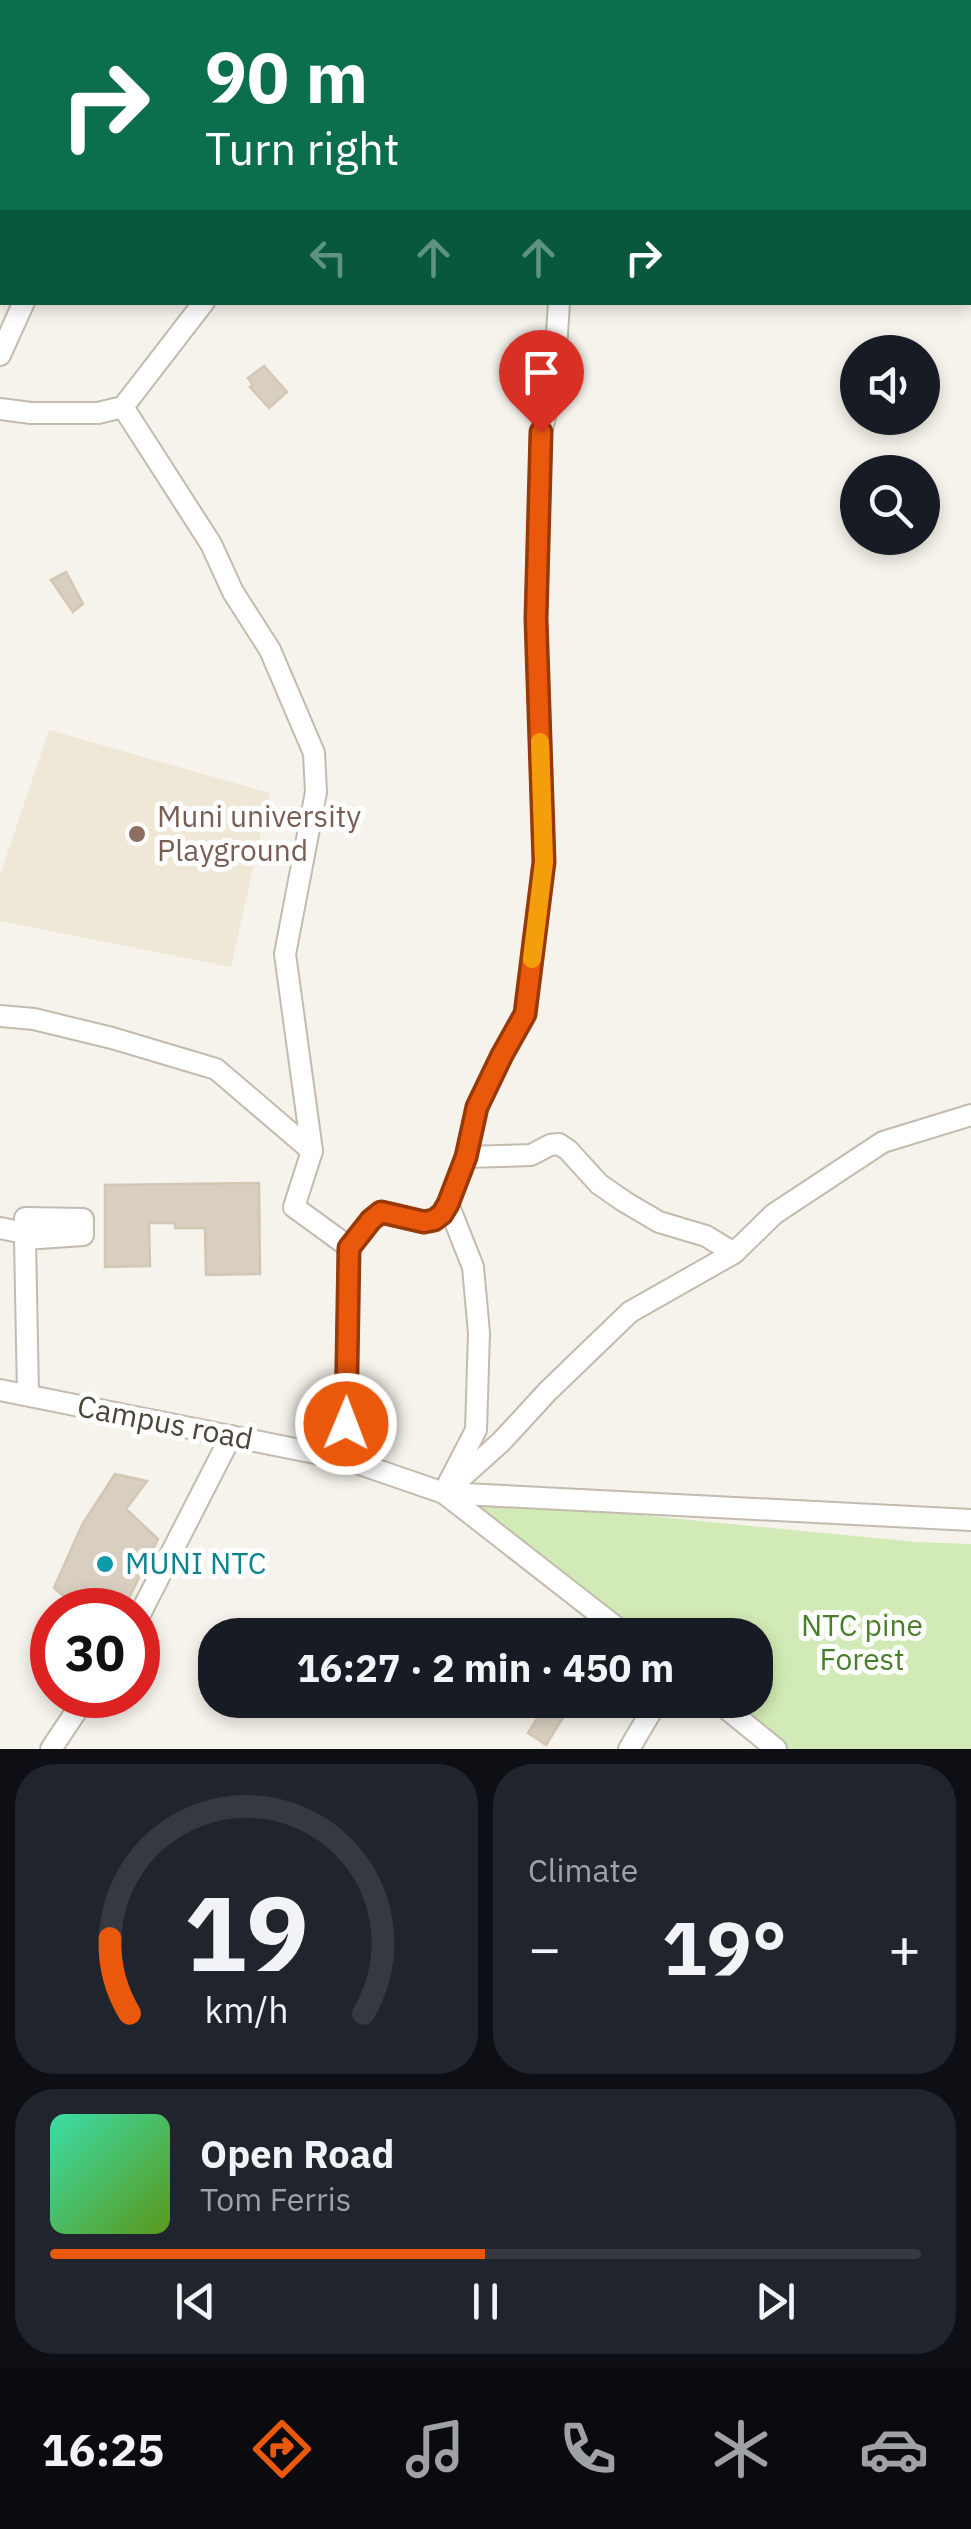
<!DOCTYPE html>
<meta charset="utf-8">
<style>
:root{--surface:#171b24;--page:#20242c;--text:#f1f3f6;--muted:#9ea1a6;--line:#363941;--accent:#ea580c}
body{margin:0;font-family:"IBM Plex Sans",sans-serif;background:var(--page);color:var(--text);height:100vh;display:flex;flex-direction:column;font-size:38px;white-space:nowrap}
*{box-sizing:border-box;margin:0}
p{font-size:32px;color:var(--muted)}
.icon{flex:none;width:55px;height:55px;fill:none;stroke:currentColor;stroke-width:2;stroke-linecap:round;stroke-linejoin:round}
.map{position:relative;height:1749px;overflow:hidden}
.details{display:flex;flex-direction:column;gap:15px;padding:15px;background:#0d0f14;flex:1}
.details>*{flex:none}
.guide{position:absolute;left:0px;top:0px;width:972px;height:305px;box-shadow:0 5px 15px #0003;background:#0b6e4f;color:#fff;overflow:hidden}
.buttons{position:absolute;left:840px;top:335px;display:grid;gap:20px}
.buttons a{display:grid;place-items:center;width:100px;height:100px;border-radius:50%;background:var(--surface);box-shadow:0 5px 15px #0003;font-size:50px}
.speed{position:absolute;left:30px;top:1588px;display:flex;gap:20px;font-size:50px;font-weight:700;text-align:center}
.speed>*{display:grid;place-content:center;width:130px;height:130px;border-radius:50%;background:var(--surface);box-shadow:0 5px 15px #0003;line-height:1}
.speed .limit{border:15px solid #d22;background:#fff;color:#111}
.pin{position:absolute;display:grid;place-items:center;width:85px;height:85px;color:#fff;margin:-102px -42px;border-radius:50% 50% 50% 0;rotate:-45deg;box-shadow:0 0 10px #0007}
.pin .icon{rotate:45deg}
.me{position:absolute;width:110px;margin:-55px;rotate:1deg;stroke-linejoin:round;filter:drop-shadow(0 0 8px #0008)}
.turn{display:flex;align-items:center;gap:35px;height:210px;padding:0 40px;font-size:45px}
.turn .icon{width:130px;height:130px;stroke-width:2.5}
.turn b{display:block;font-size:70px;line-height:85px}
.lanes{display:flex;align-items:center;height:95px;padding:0 40px;background:#0003;justify-content:center;gap:50px;direction:ltr}
.lanes .off{opacity:.35}
.big{font-size:75px;font-weight:800;line-height:1.1}
.details .card{flex:1;display:flex;flex-direction:column;justify-content:center;gap:15px;min-width:0;padding:0 35px;border-radius:40px;background:var(--page)}
.details .dial{align-items:center;gap:0}
.dial svg{height:260px;overflow:visible;fill:none;stroke:var(--line);stroke-width:7;stroke-linecap:round;text-anchor:middle}
.dial text{fill:var(--text);stroke:none}
.song{display:flex;align-items:center;gap:30px}
.cover{width:120px;height:120px;border-radius:15px;background:linear-gradient(135deg,hsl(160 70% 55%),hsl(90 70% 35%))}
.played{height:10px;border-radius:5px;background:linear-gradient(90deg,var(--accent) 50%,var(--line) 50%)}
.keys{display:flex;justify-content:space-around;direction:ltr}
.heat{display:flex;justify-content:space-between;align-items:center;font-size:55px;direction:ltr}
.details .tiles{flex:1;display:grid;gap:15px;grid-template-columns:1fr 1fr}
.card:last-child{grid-column:span 2}
.trip{position:absolute;left:198px;top:1618px;width:575px;height:100px;border-radius:40px;background:var(--surface);box-shadow:0 5px 15px #0003;font-weight:800;line-height:100px;text-align:center}
.menu{display:flex;height:160px;justify-content:space-around;align-items:center;background:#090b0e;color:var(--muted)}
.menu .icon{width:70px;height:70px}
.menu .selected{color:var(--accent)}
.menu b{font-size:45px;color:var(--text)}
.map>svg:first-child{display:block}
.education{fill:#efe8d6}
.green{fill:#d2eab5}
.building{fill:#d8cfc1;stroke:#d3c7b4;stroke-width:2.5}
.lines{fill:none;stroke-linecap:round;stroke-linejoin:round}
.minor-casing{stroke:#c2bbae;stroke-width:24}
.path{stroke:#c4b79f;stroke-width:2.5;stroke-dasharray:5 5;stroke-linecap:butt}
.minor{stroke:#fff;stroke-width:20}
.route-casing{stroke:#983908;stroke-width:25}
.route{stroke:#ea580c;stroke-width:18}
.slow{stroke:#f59e0b;stroke-width:18}
.education-dot{fill:#8d6e63;stroke:#fff;stroke-width:4}
.culture-dot{fill:#0f9aa8;stroke:#fff;stroke-width:4}
.labels{text-anchor:middle;stroke-width:10;stroke-linejoin:round;paint-order:stroke}
.education-label{font-size:30px;fill:#785e54;stroke:#fff;text-anchor:start}
.street-label{font-size:30px;fill:#4b4439;stroke:#fff}
.culture-label{font-size:30px;fill:#0d838f;stroke:#fff;text-anchor:start}
.park-label{font-size:30px;fill:#4a7f2a;stroke:#fff}
</style>
<div class="map">
<svg width="971" height="1749" viewBox="0 0 971 1749">
<rect width="100%" height="100%" fill="#f6f3ec"/>
<path class="education" d="M49,730L270,793L231,967L0,921V875Z"/>
<path class="green" d="M454,1497L916,1542L971,1544V1749H780L721,1700H755V1635H633Z"/>
<g class="building">
<path d="M264,366L287,392L269,408L250,387L253,385L248,378Z"/>
<path d="M66,572L83,604L73,612L51,580Z"/>
<path d="M259,1183L260,1274L206,1275L205,1228H175V1223H149L150,1266L105,1267V1185Z"/>
<path d="M115,1474L147,1481L126,1509L158,1539L123,1610H64L68,1600L54,1588L82,1525Z"/>
<path d="M549,1700H574L546,1745L528,1733Z"/>
</g>
<g class="lines">
<g class="minor-casing">
<g id="minor">
<path d="M445,0L446,2"/>
<path d="M249,2L251,0"/>
<path d="M0,355L24,302"/>
<path d="M123,407L211,544L233,592L270,650L314,753L316,792L285,954L312,1151L294,1207L349,1247L345,1459"/>
<path d="M0,409L31,413H98L123,407L204,302"/>
<path d="M0,1016L34,1019L112,1038L216,1069L312,1151"/>
<path d="M466,1157L531,1155L550,1145L559,1144L568,1150L599,1184L625,1202L659,1222L706,1236L734,1253"/>
<path d="M448,1204L473,1267L479,1333L476,1430L449,1482"/>
<path d="M0,1228L24,1233L25,1218L83,1219V1235L25,1239L28,1395"/>
<path d="M349,1247L371,1220L381,1212L424,1222L434,1220L442,1214L448,1204L466,1157L477,1107L502,1055L525,1015L544,862L536,619L541,432L554,383L559,302"/>
<path d="M0,1390L345,1459L444,1493L971,1520"/>
<path d="M444,1493L501,1442L548,1391L630,1312L734,1253L774,1214L883,1142L971,1115"/>
<path d="M444,1493L626,1635"/>
<path d="M138,1618L231,1436"/>
<path d="M716,1700L776,1749"/>
<path d="M51,1749L87,1695"/>
<path d="M629,1749L658,1700"/>
</g>
</g>
<path class="path" d="M496,2L497,0"/>
<use href="#minor" class="minor"/>
</g>
<g class="lines">
<g class="route-casing">
<path id="route" d="M346,1424L349,1248L371,1220L381,1212L424,1222L434,1220L442,1214L448,1204L466,1157L477,1107L502,1055L525,1014L544,862L536,619L541,432"/>
</g>
<use href="#route" class="route"/>
<path class="slow" d="M532,959L544,862L540,742"/>
</g>
<circle class="education-dot" cx="137" cy="834" r="10"/>
<circle class="culture-dot" cx="105" cy="1564" r="10"/>
<g class="labels">
<g class="education-label">
<text x="157" y="827">Muni university<tspan x="157" dy="34">Playground</tspan></text>
</g>
<g class="street-label">
<text transform="translate(165 1423) rotate(11)" y="10">Campus road</text>
</g>
<g class="culture-label">
<text x="125" y="1574">MUNI NTC</text>
</g>
<g class="park-label">
<text x="862" y="1636">NTC pine<tspan x="862" dy="34">Forest</tspan></text>
</g>
</g>
</svg>
<div class="buttons">
<a><svg class="icon" aria-label="sound" viewBox="0 0 24 24"><path d="M4 9h4l5-4v14l-5-4H4zM17 9q2 3 0 6"/></svg></a>
<a><svg class="icon" aria-label="search" viewBox="0 0 24 24"><circle cx="10" cy="10" r="6"/><path d="M15 15l6 6"/></svg></a>
</div>
<div class="speed"><div class="limit">30</div></div>
<div class="pin" style="left:541px;top:432px;background:#d93025"><svg class="icon" aria-label="arrive" viewBox="0 0 24 24"><path d="M6 21V4h12l-3 4 3 4H6"/></svg></div>
<svg class="me" style="left:346px;top:1424px" viewBox="-20 -20 40 40"><circle r="17" fill="#ea580c" stroke="#fff" stroke-width="3"/><path d="M0-11L8 9 0 5-8 9z" fill="#fff"/></svg>
<div class="trip">16:27 · 2 min · 450 m</div>
<div class="guide">
<div class="turn"><svg class="icon" aria-label="right" viewBox="0 0 24 24"><path d="M7 20v-9h11M14 6l5 5-5 5"/></svg><div><b>90 m</b>Turn right</div></div>
<div class="lanes"><svg class="icon off" aria-label="left" viewBox="0 0 24 24"><path d="M17 20v-9H6M10 6l-5 5 5 5"/></svg><svg class="icon off" aria-label="ahead" viewBox="0 0 24 24"><path d="M12 20V5M6 11l6-6 6 6"/></svg><svg class="icon off" aria-label="ahead" viewBox="0 0 24 24"><path d="M12 20V5M6 11l6-6 6 6"/></svg><svg class="icon" aria-label="right" viewBox="0 0 24 24"><path d="M7 20v-9h11M14 6l5 5-5 5"/></svg></div>
</div>
</div>
<section class="details">
<div class="tiles">
<div class="card dial"><svg viewBox="0 0 100 80">
<path d="M14 69A42 42 0 1 1 86 69"/>
<path d="M14 69A42 42 0 0 1 8 46" stroke="#ea580c"/>
<text x="50" y="56" font-size="32" font-weight="700">19</text>
<text x="50" y="72" font-size="11">km/h</text>
</svg></div>
<div class="card"><p>Climate</p>
<div class="heat"><a>−</a><b class="big">19°</b><a>+</a></div>
</div>
<div class="card">
<div class="song"><i class="cover"></i><div><b>Open Road</b><p>Tom Ferris</p></div></div>
<div class="played"></div>
<div class="keys"><svg class="icon" aria-label="previous" viewBox="0 0 24 24"><path d="M18 5L8 12l10 7zM5 5v14"/></svg><svg class="icon" aria-label="pause" viewBox="0 0 24 24"><path d="M8 5v14M16 5v14"/></svg><svg class="icon" aria-label="next" viewBox="0 0 24 24"><path d="M6 5l10 7-10 7zM19 5v14"/></svg></div>
</div>
</div>
</section>
<nav class="menu">
<b>16:25</b>
<svg class="icon selected" aria-label="directions" viewBox="0 0 24 24"><path d="M12 3l9 9-9 9-9-9zM9 14v-3h6M13 9l2 2-2 2"/></svg>
<svg class="icon" aria-label="music" viewBox="0 0 24 24"><path d="M9 18V5l10-2v13"/><circle cx="6" cy="18" r="3"/><circle cx="16" cy="16" r="3"/></svg>
<svg class="icon" aria-label="phone" viewBox="0 0 24 24"><path d="M5 4h4l2 5-3 2q2 4 5 5l2-3 5 2v4C11 20 4 13 5 4z"/></svg>
<svg class="icon" aria-label="climate" viewBox="0 0 24 24"><path d="M12 3v18M4 7l16 10M4 17L20 7"/></svg>
<svg class="icon" aria-label="car" viewBox="0 0 24 24"><path d="M5 17H2v-5l4-1 3-4h7l3 4 3 1v5h-3M9 17h6M6 11h13"/><circle cx="7" cy="17" r="2"/><circle cx="17" cy="17" r="2"/></svg>
</nav>
